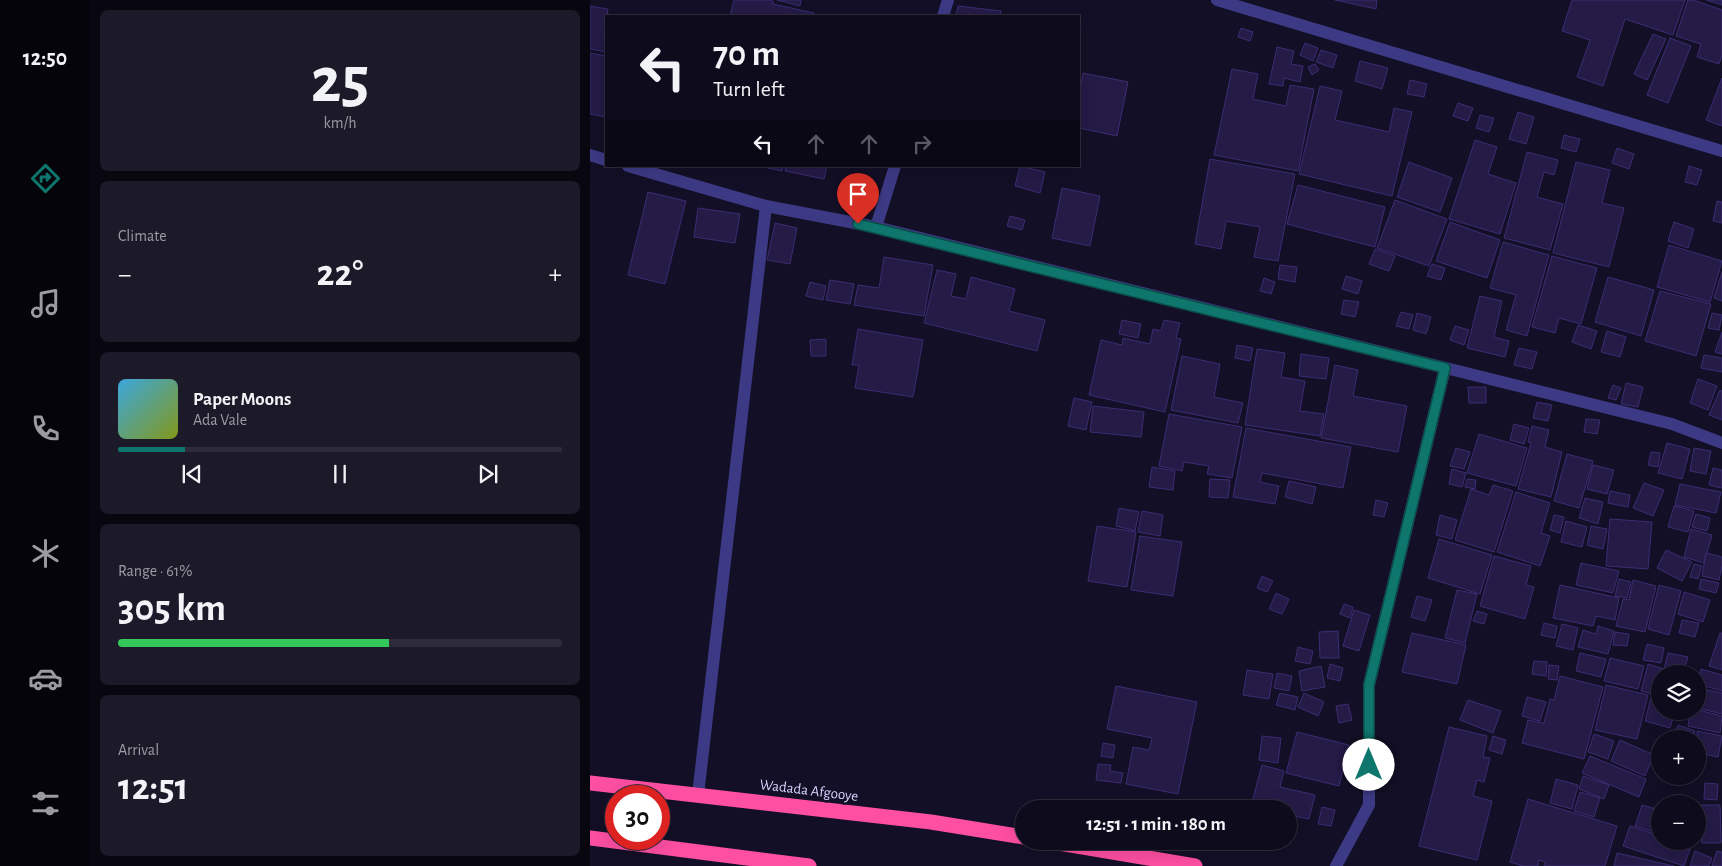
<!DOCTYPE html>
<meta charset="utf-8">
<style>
:root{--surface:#0e0b1c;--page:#1c1929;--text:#f1f3f6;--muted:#9b9ba3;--line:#2e2b3b;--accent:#0f766e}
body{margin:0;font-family:"Alegreya Sans",sans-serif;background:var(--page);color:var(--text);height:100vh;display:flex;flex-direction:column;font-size:19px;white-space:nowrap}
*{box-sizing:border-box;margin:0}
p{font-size:16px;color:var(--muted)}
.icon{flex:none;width:28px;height:28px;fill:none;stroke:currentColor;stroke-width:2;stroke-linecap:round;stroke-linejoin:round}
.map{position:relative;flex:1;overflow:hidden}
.details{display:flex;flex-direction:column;gap:10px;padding:10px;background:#08060f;width:500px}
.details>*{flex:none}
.hud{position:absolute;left:15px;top:15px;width:475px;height:152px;border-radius:0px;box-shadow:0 5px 20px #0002,0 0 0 1px var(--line);background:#0e0b1c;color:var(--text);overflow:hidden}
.tools{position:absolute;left:1061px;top:665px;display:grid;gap:10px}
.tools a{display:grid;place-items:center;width:55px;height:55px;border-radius:50%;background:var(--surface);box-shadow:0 5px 20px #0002,0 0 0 1px var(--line);font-size:25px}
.speed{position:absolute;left:15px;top:785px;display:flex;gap:10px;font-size:25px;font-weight:700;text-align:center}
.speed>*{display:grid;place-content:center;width:65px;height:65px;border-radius:50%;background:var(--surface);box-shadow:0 5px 20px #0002,0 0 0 1px var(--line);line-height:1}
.speed .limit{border:8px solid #d22;background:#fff;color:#111}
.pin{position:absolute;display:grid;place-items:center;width:42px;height:42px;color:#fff;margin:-51px -21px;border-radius:50% 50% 50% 0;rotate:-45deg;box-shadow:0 0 5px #0007}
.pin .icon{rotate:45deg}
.me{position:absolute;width:55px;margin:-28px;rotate:0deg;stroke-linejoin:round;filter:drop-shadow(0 0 4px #0008)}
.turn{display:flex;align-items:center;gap:18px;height:105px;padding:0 25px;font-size:22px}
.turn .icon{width:65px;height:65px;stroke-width:2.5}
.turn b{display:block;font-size:35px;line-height:42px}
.lanes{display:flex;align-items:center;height:48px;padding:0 25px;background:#0003;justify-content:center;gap:25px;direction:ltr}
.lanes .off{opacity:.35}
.big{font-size:38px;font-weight:600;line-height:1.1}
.details .widget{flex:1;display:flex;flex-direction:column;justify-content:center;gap:8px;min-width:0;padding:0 18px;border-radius:8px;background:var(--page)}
.details .dial{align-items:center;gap:0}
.dial b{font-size:65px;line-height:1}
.song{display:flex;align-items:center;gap:15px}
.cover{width:60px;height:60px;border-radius:8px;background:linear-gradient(135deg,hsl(200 70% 55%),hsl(70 70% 35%))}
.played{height:5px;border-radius:2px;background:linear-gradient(90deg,var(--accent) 15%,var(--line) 15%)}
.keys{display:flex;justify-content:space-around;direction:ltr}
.heat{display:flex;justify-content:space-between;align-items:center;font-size:28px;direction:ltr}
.charge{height:8px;border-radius:4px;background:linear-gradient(90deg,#34c759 61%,var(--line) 0)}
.trip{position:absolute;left:425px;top:800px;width:282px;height:50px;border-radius:25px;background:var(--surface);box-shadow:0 5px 20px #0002,0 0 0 1px var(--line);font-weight:600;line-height:50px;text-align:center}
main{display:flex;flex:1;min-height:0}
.tabs{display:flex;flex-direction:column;width:90px;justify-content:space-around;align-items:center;background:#06040b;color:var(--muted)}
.tabs .icon{width:35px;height:35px}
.tabs .active{color:var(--accent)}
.tabs b{font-size:22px;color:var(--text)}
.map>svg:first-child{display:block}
.building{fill:#241b47;stroke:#3b2d73}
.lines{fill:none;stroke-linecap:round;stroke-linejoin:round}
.street{stroke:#3d3a85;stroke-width:12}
.highway{stroke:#ff4fa3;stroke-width:15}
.route-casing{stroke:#0a4d48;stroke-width:12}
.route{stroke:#0f766e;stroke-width:9}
.labels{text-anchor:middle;stroke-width:5;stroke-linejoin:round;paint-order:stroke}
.street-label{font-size:15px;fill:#d9d4ff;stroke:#130f26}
</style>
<main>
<nav class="tabs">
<b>12:50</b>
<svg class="icon active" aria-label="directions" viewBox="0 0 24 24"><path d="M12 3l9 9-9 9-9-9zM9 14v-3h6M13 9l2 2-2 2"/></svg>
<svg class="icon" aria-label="music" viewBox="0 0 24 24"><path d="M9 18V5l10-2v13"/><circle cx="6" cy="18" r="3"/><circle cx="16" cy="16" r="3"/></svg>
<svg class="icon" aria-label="phone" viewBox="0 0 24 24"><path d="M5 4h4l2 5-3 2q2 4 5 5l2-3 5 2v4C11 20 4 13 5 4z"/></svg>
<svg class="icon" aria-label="climate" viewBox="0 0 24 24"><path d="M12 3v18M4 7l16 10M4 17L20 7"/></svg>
<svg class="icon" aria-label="car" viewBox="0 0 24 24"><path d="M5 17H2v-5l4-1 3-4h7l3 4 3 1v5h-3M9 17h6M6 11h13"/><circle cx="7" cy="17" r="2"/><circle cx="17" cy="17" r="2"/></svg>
<svg class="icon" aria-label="filters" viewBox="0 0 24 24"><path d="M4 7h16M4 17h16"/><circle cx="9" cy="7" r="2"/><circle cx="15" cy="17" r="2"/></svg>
</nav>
<section class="details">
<div class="widget dial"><b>25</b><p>km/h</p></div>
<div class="widget"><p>Climate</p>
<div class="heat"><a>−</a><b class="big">22°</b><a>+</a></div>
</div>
<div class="widget">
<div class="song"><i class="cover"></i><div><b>Paper Moons</b><p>Ada Vale</p></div></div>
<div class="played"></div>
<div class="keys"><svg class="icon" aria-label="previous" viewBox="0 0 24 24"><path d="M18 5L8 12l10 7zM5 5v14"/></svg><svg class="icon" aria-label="pause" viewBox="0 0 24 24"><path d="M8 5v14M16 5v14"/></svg><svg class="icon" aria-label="next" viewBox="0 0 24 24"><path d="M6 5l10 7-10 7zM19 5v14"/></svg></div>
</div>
<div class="widget"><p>Range · 61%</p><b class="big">305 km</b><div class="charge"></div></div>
<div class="widget"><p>Arrival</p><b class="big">12:51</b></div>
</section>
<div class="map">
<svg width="1132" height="866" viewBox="0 0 1132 866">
<rect width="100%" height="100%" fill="#130f26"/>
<g class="building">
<path d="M144,0H181L183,1V4L224,13L223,16H140Z"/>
<path d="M187,0H211L210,6Z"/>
<path d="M745,0H787L786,9Z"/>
<path d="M982,0H1095L1083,35L1035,19L1013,86L987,77L1000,40L972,31Z"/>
<path d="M1098,0H1103L1132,10V55L1129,64L1107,57L1111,44L1086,36Z"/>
<path d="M1116,0H1132V5Z"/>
<path d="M0,6L18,9L14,34L16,35V52L0,49Z"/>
<path d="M368,6L411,11L410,16H366Z"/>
<path d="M651,28L663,32L660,41L648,37Z"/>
<path d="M1063,34L1076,39L1057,80L1044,74Z"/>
<path d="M1080,38L1101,46L1078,103L1057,95Z"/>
<path d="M715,43L728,48L723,61L710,55Z"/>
<path d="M687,47L704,51L701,64L713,66L710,82L694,78L693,86L679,84Z"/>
<path d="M731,50L747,55L743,68L726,62Z"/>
<path d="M0,53L16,56V117L0,114Z"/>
<path d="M770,61L798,68L792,89L765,81Z"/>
<path d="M725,64L729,70L722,75L718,67Z"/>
<path d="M642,69L668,74L663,99L696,106L700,85L724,89L708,171L624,155Z"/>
<path d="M493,73L538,82L527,136L489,128V94Z"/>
<path d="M1132,78V126L1116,120Z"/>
<path d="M820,80L837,84L834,97L817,94Z"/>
<path d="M730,86L752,91L745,120L799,132L804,108L822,112L802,196L709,174Z"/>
<path d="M868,103L883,108L878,121L863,116Z"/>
<path d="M928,112L944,117L936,144L919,139Z"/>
<path d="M890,115L904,118L899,132L886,128Z"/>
<path d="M974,135L990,139L986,152L971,148Z"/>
<path d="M885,140L907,147L898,174L926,183L910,234L859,219Z"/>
<path d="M1027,148L1044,154L1039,169L1022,163Z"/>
<path d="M937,152L968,160L964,175L954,172L947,197L973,204L960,250L914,238Z"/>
<path d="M620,159L705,174L688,261L664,257L670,227L636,221L631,249L605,244Z"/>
<path d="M819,162L862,178L850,212L807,197Z"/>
<path d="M986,162L1020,170L1012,203L1034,208L1019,267L963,253Z"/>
<path d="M178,166H193L192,171L178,168Z"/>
<path d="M196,166H237L234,179L195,171Z"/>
<path d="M430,166L455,172L450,193L425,186Z"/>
<path d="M1099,166L1112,170L1107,185L1095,182Z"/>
<path d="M708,185L795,207L785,247L697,224Z"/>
<path d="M472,188L510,196L500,246L462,238Z"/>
<path d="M58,192L96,201L75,284L38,275Z"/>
<path d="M805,200L857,219L839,266L787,248Z"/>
<path d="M1127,201L1132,202V223L1123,221Z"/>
<path d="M108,208L150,214L145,243L104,237Z"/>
<path d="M420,216L435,220L432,230L417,226Z"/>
<path d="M860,222L910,240L897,278L846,261Z"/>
<path d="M1084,222L1104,229L1098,248L1078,241Z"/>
<path d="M185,223L207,228L200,264L177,260Z"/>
<path d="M913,242L959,255L937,336L916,330L926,295L900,288Z"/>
<path d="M1079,245L1132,261L1120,302L1067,287Z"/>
<path d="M785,249L805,256L799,271L779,264Z"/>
<path d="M962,256L1007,268L991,324L969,318L965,333L942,327Z"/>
<path d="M294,257L343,265L334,316L264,305L268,285L289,288Z"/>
<path d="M842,264L855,268L851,280L837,276Z"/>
<path d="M690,265L707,267L705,282L688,279Z"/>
<path d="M347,270L366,274L361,296L376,299L381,277L425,289L419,311L455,320L447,351L334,323Z"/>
<path d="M1132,272V301L1124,298Z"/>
<path d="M756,276L772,281L768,294L752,289Z"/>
<path d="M1018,277L1064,290L1051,336L1005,322Z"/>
<path d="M674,278L685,282L681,294L670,291Z"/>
<path d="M240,280L264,284L260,304L236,300Z"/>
<path d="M220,282L236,286L233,300L216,296Z"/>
<path d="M1070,291L1121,304L1106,356L1055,341Z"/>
<path d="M890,296L912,301L904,337L919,341L915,357L877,348Z"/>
<path d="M754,300L769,302L765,317L751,314Z"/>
<path d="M811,312L823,315L819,329L806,326Z"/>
<path d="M827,313L841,317L836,334L823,330Z"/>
<path d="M1122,313L1132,315L1129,330L1118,328Z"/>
<path d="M532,320L551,324L548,338L529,334Z"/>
<path d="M574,320L590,323L586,338L591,339L575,412L499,395L511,340L532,345L533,338L560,344L563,329L571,331Z"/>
<path d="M988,325L1007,331L1001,349L982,342Z"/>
<path d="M865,326L879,330L874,345L860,340Z"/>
<path d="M268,329L333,340L323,397L265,388L269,365H262Z"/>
<path d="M1017,331L1036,337L1030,357L1011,352Z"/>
<path d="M1132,332V354L1125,352Z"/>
<path d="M236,339V356H221L220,340Z"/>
<path d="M647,345L663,348L660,361L645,358Z"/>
<path d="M929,348L947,352L942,369L924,365Z"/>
<path d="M667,349L695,353L691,377L715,381L710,411L734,414L730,436L655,425Z"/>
<path d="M711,354L739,358L736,379L709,376Z"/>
<path d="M1114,355L1132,358V372L1111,368Z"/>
<path d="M592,356L630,364L624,397L653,403L648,423L581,410Z"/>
<path d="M745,365L768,370L763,396L817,406L808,452L731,438Z"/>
<path d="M1108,379L1127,386L1118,410L1100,403Z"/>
<path d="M1036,383L1053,387L1048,407L1031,404Z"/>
<path d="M1023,385L1031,388L1026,400L1018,398Z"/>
<path d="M878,387H896V403H879Z"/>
<path d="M1130,390L1132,391V420L1119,415Z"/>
<path d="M484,398L502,402L496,430L478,426Z"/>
<path d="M947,402L962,405L958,421L943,418Z"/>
<path d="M503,406L554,412L551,437L500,432Z"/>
<path d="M579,414L652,427L642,478L617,474L619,466L594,462L592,471L569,466Z"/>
<path d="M996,419L1010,420L1007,434L994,432Z"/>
<path d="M924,424L939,428L934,444L920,440Z"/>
<path d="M942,426L959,430L955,447L972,452L961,497L928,489L941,443L938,442Z"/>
<path d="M656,428L761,447L753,488L672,473L670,482L689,486L685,504L643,497Z"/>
<path d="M889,434L937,448L926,486L877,473Z"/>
<path d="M1077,443L1100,449L1092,479L1068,473Z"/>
<path d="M866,448L880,452L874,469L860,466Z"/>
<path d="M1104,448L1121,451L1116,474L1100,471Z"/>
<path d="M1061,452L1070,453L1068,467L1058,465Z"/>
<path d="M977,454L1003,461L989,508L964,501Z"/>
<path d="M1003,465L1024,470L1017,494L997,489Z"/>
<path d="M562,467L585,471L583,490L559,487Z"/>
<path d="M1123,468L1132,470V488L1119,485Z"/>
<path d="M862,469L876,473L872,487L859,484Z"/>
<path d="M620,479L640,480L638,498L619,497Z"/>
<path d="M877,479L886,480L885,489L875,487Z"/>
<path d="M699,481L726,487L722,504L695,497Z"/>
<path d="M1054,483L1074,490L1063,516L1043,508Z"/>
<path d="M1090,484L1131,492L1126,513L1085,505Z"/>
<path d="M903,485L923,491L904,552L865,540L881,489L899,495Z"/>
<path d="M1020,491L1040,495L1038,507L1018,503Z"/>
<path d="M926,492L960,503L951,533L960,536L950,566L907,552Z"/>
<path d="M995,498L1013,502L1008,524L989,518Z"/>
<path d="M786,500L798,503L794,517L783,515Z"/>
<path d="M1084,506L1104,511L1098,532L1078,527Z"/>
<path d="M529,508L549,512L545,531L526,526Z"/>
<path d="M552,511L573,515L570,536L548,532Z"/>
<path d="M1106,514L1120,518L1117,531L1102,527Z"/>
<path d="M850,515L867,520L862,539L846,535Z"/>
<path d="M964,515L974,517L970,533L960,530Z"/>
<path d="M1020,519L1062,522L1058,569L1016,566Z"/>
<path d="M976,521L997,527L992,547L971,542Z"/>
<path d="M507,526L546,532L537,587L498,581Z"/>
<path d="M1001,526L1017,529L1013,549L997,545Z"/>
<path d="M1101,529L1122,535L1114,563L1094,557Z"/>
<path d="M550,536L592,542L583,596L541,590Z"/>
<path d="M849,539L902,555L890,594L838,578Z"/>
<path d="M1076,550L1102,562L1092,581L1067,568Z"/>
<path d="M1116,553L1132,557V566L1129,580L1112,576Z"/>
<path d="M904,556L941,566L936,585L944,587L935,619L890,606Z"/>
<path d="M991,563L1029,571L1023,593L986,585Z"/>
<path d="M1104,564L1112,566L1108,579L1100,577Z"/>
<path d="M672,576L683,581L677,592L667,588Z"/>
<path d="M1029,579L1041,582L1037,598L1025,596Z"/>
<path d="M1111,579L1129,583L1126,593L1109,589Z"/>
<path d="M1043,580L1066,586L1055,632L1026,626L1033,599L1039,600Z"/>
<path d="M970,585L1029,598L1025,620L1006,616L1003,626L963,618Z"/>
<path d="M1069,585L1091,591L1079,635L1058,629Z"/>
<path d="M867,590L887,594L875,643L855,638Z"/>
<path d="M1094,592L1120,600L1113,622L1088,614Z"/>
<path d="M686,593L699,599L692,614L679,609Z"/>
<path d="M827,596L842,600L835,621L821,617Z"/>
<path d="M754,604L763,607L760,618L750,614Z"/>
<path d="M764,610L780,615L769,651L753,646Z"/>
<path d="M887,611L897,614L894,624L883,621Z"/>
<path d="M1092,620L1109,623L1105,637L1089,633Z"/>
<path d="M954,623L967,626L965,638L951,635Z"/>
<path d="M972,624L988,628L983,650L966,646Z"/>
<path d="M1008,626L1024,631L1018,654L988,647L993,630L1006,634Z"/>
<path d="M748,631L749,658H730L729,632Z"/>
<path d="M1025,632L1039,634L1037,646L1023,645Z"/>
<path d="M822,633L876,645L867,684L812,672Z"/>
<path d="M1130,633H1132V670L1119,666Z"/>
<path d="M1057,644L1074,648L1071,663L1053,660Z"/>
<path d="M708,647L723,651L720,664L705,661Z"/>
<path d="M990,653L1016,659L1011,677L986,671Z"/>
<path d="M1078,653L1098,657L1093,674H1070V696L1051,691L1058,664L1074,669Z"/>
<path d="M1020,658L1054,666L1048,689L1014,681Z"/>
<path d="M944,661L957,662L956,676L942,674Z"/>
<path d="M740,664L753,668L750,681L737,678Z"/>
<path d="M959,665L969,666L967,680L958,679Z"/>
<path d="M731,666L735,687L712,691L709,671Z"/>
<path d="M1111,669L1132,675V691L1108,684Z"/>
<path d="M657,670L683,674L679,699L653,695Z"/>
<path d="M687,673L702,676L699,691L684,688Z"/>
<path d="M970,676L1013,687L994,759L932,743L938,720L954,723L960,699L964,700Z"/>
<path d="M1016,685L1058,695L1047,739L1005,730Z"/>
<path d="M526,686L607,702L588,794L536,784L543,747L559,750L562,738L517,729Z"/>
<path d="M1113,689L1132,693V714L1108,708Z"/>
<path d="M690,693L708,697L705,710L686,705Z"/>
<path d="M714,693L734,702L728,716L708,707Z"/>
<path d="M937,697L956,702L950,721L932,716Z"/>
<path d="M1061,698L1070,701V711H1085L1080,728L1055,721Z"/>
<path d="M878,700L911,711L903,733L870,720Z"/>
<path d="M758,704L762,720L749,723L746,706Z"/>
<path d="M1108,710L1132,716L1130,733L1098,726L1100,711Z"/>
<path d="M1088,725L1105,731L1103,739H1083Z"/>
<path d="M859,727L897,736L893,757L900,758L894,782L887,780L883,796L902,801L887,860L829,846Z"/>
<path d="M1107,731L1132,736L1128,757L1108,753Z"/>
<path d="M707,732L759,745L749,786L696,773Z"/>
<path d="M1004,734L1024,741L1018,759L998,752Z"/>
<path d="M672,736L691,738L688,763L669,760Z"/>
<path d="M903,736L916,740L912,754L899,750Z"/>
<path d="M1030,740L1064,755L1055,776L1021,761Z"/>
<path d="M513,743L525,745L523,758L511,756Z"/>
<path d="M1000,756L1056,779L1049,797L992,773Z"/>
<path d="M508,764L521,765L520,771L533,773L531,783L506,780Z"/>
<path d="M672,765L694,771L690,787L725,795L719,819L699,815V809H674L661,806Z"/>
<path d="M993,776L1019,785L1014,799L989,789Z"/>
<path d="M966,779L988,785L982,809L960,803Z"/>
<path d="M1115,783L1128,784L1127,800L1114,799Z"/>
<path d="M990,792L1010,798L1004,817L984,811Z"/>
<path d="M938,799L1027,826L1015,866H954L955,862L949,860L948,866H933L920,862Z"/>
<path d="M1052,805L1070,810V834L1045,826Z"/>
<path d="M1111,805H1130L1131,843H1112Z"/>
<path d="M732,807L745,810L741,826L728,824Z"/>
<path d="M1040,826L1070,836V841H1088L1101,846L1094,866L1033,846Z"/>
<path d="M1105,851L1122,858L1119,866H1100Z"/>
<path d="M1127,851L1132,852V866H1122Z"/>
<path d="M1027,853L1084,866H1024Z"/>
</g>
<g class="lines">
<g class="street">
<path d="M627,0L1132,151"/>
<path d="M353,16L358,0"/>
<path d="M0,155L16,160"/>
<path d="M38,166L176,206L286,227L1082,424L1132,443"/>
<path d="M286,227L305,166"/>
<path d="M108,795L176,206"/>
<path d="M746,866L779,805V685L855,368"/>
</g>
<g class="highway">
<path d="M0,783L341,822L434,837"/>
<path d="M0,838L219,866"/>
<path d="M457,841L605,866"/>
</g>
</g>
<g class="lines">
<g class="route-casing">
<path id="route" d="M268,224L855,368L779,685V765"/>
</g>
<use href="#route" class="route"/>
</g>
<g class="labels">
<g class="street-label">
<text transform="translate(219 790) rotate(7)" y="5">Wadada Afgooye</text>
</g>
</g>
</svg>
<div class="tools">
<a><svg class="icon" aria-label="layers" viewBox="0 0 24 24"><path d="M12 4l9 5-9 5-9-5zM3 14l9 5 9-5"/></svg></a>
<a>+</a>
<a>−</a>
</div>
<div class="speed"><div class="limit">30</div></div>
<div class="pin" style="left:268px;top:224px;background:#d93025"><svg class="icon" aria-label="arrive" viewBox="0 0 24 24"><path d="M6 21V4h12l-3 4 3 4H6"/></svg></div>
<svg class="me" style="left:779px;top:765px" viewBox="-20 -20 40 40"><circle r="19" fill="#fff"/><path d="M0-13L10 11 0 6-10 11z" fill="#0f766e"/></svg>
<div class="trip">12:51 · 1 min · 180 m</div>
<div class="hud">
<div class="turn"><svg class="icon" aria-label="left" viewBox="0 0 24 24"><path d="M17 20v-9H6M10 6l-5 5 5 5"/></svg><div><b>70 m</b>Turn left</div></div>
<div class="lanes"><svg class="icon" aria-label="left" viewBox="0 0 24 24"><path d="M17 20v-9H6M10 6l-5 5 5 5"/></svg><svg class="icon off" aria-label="ahead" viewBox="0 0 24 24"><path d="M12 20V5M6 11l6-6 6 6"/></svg><svg class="icon off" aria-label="ahead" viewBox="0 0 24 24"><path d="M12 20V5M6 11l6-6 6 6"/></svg><svg class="icon off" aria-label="right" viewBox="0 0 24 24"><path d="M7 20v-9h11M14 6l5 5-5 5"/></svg></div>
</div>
</div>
</main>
